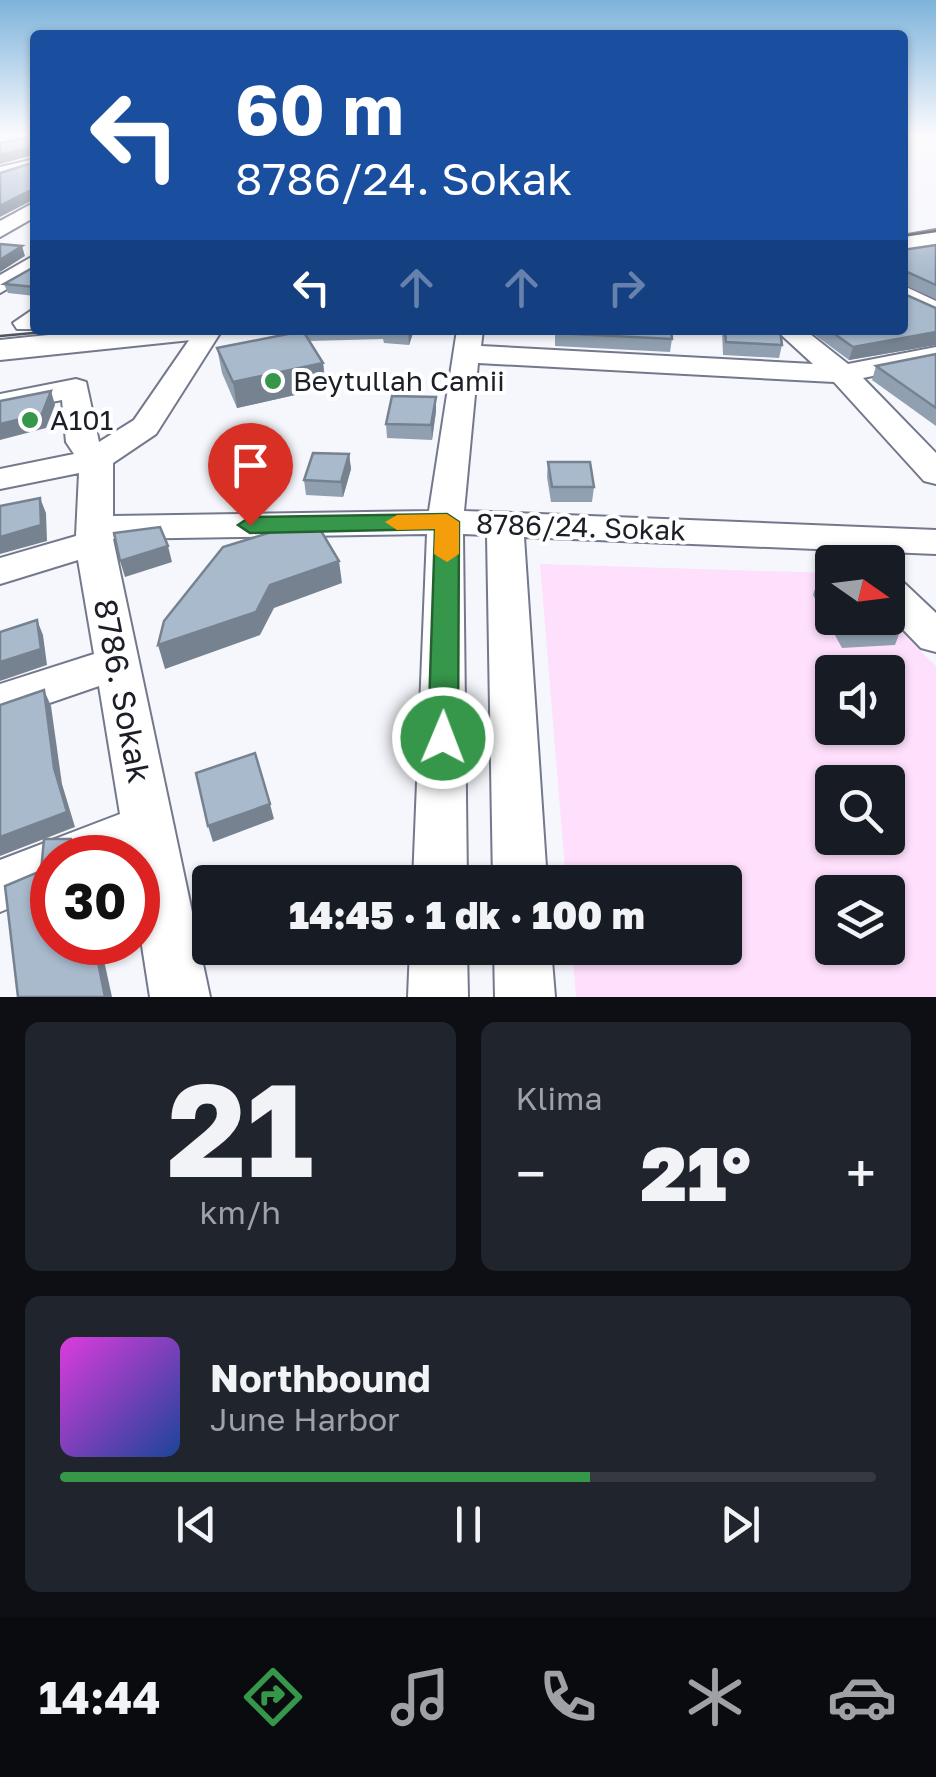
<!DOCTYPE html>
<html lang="tr">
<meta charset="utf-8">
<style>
:root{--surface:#171b24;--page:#20242c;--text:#f1f3f6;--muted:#9ea1a6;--line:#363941;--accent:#36974a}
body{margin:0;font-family:"Golos Text",sans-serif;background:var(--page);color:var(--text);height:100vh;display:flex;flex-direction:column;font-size:38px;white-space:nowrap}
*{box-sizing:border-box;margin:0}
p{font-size:32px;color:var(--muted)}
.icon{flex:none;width:55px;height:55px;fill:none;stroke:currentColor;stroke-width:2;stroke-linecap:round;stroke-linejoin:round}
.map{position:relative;height:997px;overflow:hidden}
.details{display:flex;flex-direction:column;gap:25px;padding:25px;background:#0d0f14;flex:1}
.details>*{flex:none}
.hud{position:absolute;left:30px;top:30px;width:878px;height:305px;border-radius:10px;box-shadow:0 2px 8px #0004;background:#1a4fa0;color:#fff;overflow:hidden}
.needle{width:65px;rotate:104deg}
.buttons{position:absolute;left:815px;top:545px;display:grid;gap:20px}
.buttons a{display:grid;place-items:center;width:90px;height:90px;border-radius:10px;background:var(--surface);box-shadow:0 2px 8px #0004;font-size:50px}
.speed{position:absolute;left:30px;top:835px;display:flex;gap:20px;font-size:50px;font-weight:700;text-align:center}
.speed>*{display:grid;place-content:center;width:130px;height:130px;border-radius:50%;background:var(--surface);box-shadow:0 2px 8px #0004;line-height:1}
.speed .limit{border:15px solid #d22;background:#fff;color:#111}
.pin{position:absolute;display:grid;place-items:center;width:85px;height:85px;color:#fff;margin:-102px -42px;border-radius:50% 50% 50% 0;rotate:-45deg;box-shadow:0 0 10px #0007}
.pin .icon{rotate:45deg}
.me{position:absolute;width:110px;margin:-55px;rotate:1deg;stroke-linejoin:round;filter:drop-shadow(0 0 8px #0008)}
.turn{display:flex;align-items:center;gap:35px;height:210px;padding:0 40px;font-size:45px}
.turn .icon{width:130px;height:130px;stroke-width:2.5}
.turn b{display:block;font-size:70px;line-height:85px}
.lanes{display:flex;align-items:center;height:95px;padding:0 40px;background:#0003;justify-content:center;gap:50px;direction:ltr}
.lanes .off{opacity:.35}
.big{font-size:75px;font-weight:800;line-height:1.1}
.details .tile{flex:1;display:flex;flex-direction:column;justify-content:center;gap:15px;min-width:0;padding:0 35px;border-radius:15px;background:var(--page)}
.details .dial{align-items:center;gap:0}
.dial b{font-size:130px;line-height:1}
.song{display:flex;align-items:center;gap:30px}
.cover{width:120px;height:120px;border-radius:15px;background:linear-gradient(135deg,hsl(300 70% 55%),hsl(220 70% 35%))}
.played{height:10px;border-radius:5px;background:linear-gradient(90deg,var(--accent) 65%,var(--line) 65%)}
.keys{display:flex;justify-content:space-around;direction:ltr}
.heat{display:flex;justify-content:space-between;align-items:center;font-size:55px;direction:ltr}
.details .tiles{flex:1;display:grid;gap:25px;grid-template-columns:1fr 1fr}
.tile:last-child{grid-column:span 2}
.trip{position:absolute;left:192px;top:865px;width:550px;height:100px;border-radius:10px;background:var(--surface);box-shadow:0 2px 8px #0004;font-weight:800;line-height:100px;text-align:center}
.dock{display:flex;height:160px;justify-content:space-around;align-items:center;background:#090b0e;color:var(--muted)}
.dock .icon{width:70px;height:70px}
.dock .on{color:var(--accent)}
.dock b{font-size:45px;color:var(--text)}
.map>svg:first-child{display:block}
.green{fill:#fedffc;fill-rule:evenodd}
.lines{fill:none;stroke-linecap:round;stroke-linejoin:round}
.stream{stroke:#7eb2c8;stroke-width:5}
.minor-casing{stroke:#74788d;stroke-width:4}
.tertiary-casing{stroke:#74788d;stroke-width:4}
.minor{fill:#fff;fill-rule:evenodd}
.tertiary{fill:#fff;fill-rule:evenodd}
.tram{stroke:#51535b;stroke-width:2.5}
.wall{fill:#91a0b0}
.shaded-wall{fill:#768290}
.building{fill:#a9bacd;stroke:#768290;stroke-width:2.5}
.route{fill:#36974a;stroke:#236230;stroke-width:2.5}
.slow{fill:#f59e0b}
.poi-dot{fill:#36974a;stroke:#fff;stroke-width:4}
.labels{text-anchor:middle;stroke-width:8;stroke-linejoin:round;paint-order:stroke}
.poi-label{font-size:28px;fill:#1d1f28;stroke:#fff;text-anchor:start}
.street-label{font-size:28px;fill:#1d1f28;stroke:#fff}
.near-street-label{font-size:32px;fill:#1d1f28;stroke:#fff}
</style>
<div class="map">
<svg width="936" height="997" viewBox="0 0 936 997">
<rect width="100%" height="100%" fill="#f6f7fc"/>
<path class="green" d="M540,564L832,573V618H887L936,666V997H576L572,948H725V882H566ZM832,672H888V728H832ZM832,782H888V838H832ZM832,892H888V948H832Z"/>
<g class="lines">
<path class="stream" d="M902,176V181"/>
<g class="minor-casing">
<g id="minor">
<path d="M35,159V171L0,179V167Z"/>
<path d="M35,202V217L0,237V221Z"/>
<path d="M35,255V273L0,293V275Z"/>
<path d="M902,285L936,301V319L902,303Z"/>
<path d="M35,308V329H17L13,323Z"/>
<path d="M196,330H222L156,434L113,463V516L429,511L457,330H483L481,346L813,364L776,330H805L848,364L936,347V363L863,378L936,453V484L924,481L834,382L478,363L464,511L936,530V554L524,537L547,882H493L487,535L463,534L467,882H413L427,534L113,539L210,997H150L138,920V858H52V890L0,912V860L120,814L99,686L0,720V684L94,654L78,560L0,584V558L76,536L79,473L0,489V469L74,454L66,442L62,400L0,412V394L76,379L86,382L99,442L134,420Z"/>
<path d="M888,577L902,581L936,613V652L921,648L888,614Z"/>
<path d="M410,948H467L468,997H408Z"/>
<path d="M494,948H551L555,997H495Z"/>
</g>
</g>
<g class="tertiary-casing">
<g id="tertiary">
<path d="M936,230V246L902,252V236Z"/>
<path d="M96,330H207L191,340L0,360V340Z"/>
</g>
</g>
<use href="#minor" class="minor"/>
<use href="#tertiary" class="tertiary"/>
<g class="tram">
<path d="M902,236L936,231"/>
<path d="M0,336L66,330"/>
</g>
</g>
<g class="wall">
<path d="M936,245V299L904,285V294L936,308V345L849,360L808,330H902V250Z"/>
<path d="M35,261V296L8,293L4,284L34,267Z"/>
<path d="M281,330H414L409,345L384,343L383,339L310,341L323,363L326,388L237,408L222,373L217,348L282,336Z"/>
<path d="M555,330L672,339L670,352L555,346Z"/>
<path d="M722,330H780L782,345L779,358L723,355Z"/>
<path d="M936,354V426L872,380L876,366Z"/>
<path d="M436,397V411L432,440L387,438L386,424Z"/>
<path d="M349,454L351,469L343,497L306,495L304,480Z"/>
<path d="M548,462L594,487L592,502H551L547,477Z"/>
<path d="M832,578V618H888L901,629L895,645L842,648L813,595L818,579Z"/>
</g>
<g class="shaded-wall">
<path d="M32,147L34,155L0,164V155Z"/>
<path d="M33,189L35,199L0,217V206Z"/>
<path d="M22,246L25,256L0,272V260Z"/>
<path d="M408,330H414L409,345Z"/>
<path d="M936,332V345L849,360L853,347Z"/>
<path d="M323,363L326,388L237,408L233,382Z"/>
<path d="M51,391L55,405L46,428L0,440V424Z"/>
<path d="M436,397V411L432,440L431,425Z"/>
<path d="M349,454L351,469L343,497L341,482Z"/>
<path d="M40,498L46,513L47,541L0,554V537Z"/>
<path d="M168,546L172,562L125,577L120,561Z"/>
<path d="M339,561L342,583L274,608L260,635L165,669L158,645L270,585Z"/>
<path d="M37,620L43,635L47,665L0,681V662Z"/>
<path d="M44,690L51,706L62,784L75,827L0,856V837L54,768Z"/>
<path d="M270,804L274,819L213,842L208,826Z"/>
<path d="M71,839L80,858H75Z"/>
<path d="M94,942H100L112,997H105Z"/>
</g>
<g class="building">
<path d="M35,136V158L32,147L0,155V143Z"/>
<path d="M35,162V198L33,189L0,206V173Z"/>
<path d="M0,244L22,246L0,260Z"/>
<path d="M936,245V285L903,270L904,294L936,308V332L853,347L829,330H902V250Z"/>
<path d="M35,261V287L4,284L34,267Z"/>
<path d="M556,330H671L672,339L556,333Z"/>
<path d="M725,330H780L782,345L726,342Z"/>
<path d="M303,331L323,363L233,382L217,348Z"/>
<path d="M936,354V408L876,366Z"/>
<path d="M51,391L42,414L0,424V401Z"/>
<path d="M392,396L436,397L431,425L386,424Z"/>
<path d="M313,453L349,454L341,482L304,480Z"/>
<path d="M548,462H590L594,487H552Z"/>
<path d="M40,498L41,525L0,537V506Z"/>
<path d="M314,519L339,561L270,585L256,612L158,645L164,621L223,547Z"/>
<path d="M160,527L168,546L120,561L114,533Z"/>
<path d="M832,578V604L818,579Z"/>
<path d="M888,607L901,629L848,632L840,618H888Z"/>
<path d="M37,620L41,649L0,662V632Z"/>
<path d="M44,690L54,768L67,812L0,837V705Z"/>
<path d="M255,753L270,804L208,826L196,773Z"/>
<path d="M44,839H71L75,858H52V942H94L105,997H18L5,886L41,871Z"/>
</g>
<linearGradient id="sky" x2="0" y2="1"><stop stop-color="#7db3db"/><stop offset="0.49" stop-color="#fbfbfe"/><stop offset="1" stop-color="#fbfbfe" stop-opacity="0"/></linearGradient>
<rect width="936" height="275" fill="url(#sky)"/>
<path class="route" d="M447,514L459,522L458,738L454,747L443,751L432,747L428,738L435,529L250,533L238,525L250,517Z"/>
<path class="slow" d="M447,514L459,522V554L447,562L434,554L435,529L397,530L385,522L397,515Z"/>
<g class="poi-dot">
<circle cx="273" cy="381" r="10"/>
<circle cx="30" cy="420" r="10"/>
</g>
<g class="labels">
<g class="poi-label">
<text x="293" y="391">Beytullah Camii</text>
<text x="50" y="430">A101</text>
</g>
<g class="street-label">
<text transform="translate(581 527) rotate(2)" y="10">8786/24. Sokak</text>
</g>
<g class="near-street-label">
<text transform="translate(122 691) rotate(79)" y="11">8786. Sokak</text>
</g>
</g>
</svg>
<div class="buttons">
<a><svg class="needle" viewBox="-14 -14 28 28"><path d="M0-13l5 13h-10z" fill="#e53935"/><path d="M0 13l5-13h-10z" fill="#9ea1a6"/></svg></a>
<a><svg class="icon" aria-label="sound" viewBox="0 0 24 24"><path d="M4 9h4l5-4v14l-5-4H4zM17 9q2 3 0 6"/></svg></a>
<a><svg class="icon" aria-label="search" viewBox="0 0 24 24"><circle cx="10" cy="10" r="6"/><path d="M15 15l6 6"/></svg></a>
<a><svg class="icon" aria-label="layers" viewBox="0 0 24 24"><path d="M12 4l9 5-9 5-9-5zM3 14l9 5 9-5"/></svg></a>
</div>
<div class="speed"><div class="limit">30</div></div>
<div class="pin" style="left:250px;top:525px;background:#d93025"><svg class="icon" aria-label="arrive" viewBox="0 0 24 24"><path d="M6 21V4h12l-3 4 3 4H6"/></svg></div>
<svg class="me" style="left:443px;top:738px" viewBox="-20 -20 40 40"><circle r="17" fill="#36974a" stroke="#fff" stroke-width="3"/><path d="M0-11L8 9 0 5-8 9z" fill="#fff"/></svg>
<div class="trip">14:45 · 1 dk · 100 m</div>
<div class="hud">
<div class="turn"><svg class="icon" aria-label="left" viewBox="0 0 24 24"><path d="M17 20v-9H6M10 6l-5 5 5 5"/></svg><div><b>60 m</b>8786/24. Sokak</div></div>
<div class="lanes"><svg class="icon" aria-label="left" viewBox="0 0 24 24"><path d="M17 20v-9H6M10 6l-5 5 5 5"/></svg><svg class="icon off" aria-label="ahead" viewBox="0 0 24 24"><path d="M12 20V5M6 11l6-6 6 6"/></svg><svg class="icon off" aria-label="ahead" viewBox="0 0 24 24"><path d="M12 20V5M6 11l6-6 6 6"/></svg><svg class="icon off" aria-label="right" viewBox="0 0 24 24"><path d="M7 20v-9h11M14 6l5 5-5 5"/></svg></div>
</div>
</div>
<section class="details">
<div class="tiles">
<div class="tile dial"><b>21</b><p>km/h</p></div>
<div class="tile"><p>Klima</p>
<div class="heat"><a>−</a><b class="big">21°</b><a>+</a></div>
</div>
<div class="tile">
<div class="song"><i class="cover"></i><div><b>Northbound</b><p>June Harbor</p></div></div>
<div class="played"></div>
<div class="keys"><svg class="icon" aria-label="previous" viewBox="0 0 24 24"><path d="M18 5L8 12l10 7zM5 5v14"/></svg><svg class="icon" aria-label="pause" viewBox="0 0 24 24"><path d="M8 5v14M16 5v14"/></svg><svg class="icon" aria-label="next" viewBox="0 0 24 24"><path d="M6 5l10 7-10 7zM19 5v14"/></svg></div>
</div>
</div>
</section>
<nav class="dock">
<b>14:44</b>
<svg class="icon on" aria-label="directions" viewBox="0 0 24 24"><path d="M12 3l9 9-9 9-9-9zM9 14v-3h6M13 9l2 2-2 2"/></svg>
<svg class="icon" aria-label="music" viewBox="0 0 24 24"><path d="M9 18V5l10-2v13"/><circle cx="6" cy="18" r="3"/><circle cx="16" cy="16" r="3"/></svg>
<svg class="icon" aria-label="phone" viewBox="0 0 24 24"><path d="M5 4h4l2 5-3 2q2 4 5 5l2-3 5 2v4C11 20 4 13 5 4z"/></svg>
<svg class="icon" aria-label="climate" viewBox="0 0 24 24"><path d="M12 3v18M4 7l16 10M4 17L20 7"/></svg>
<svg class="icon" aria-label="car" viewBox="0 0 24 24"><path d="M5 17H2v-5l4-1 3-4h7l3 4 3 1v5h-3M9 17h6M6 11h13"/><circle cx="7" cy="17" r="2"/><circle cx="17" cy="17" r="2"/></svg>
</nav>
